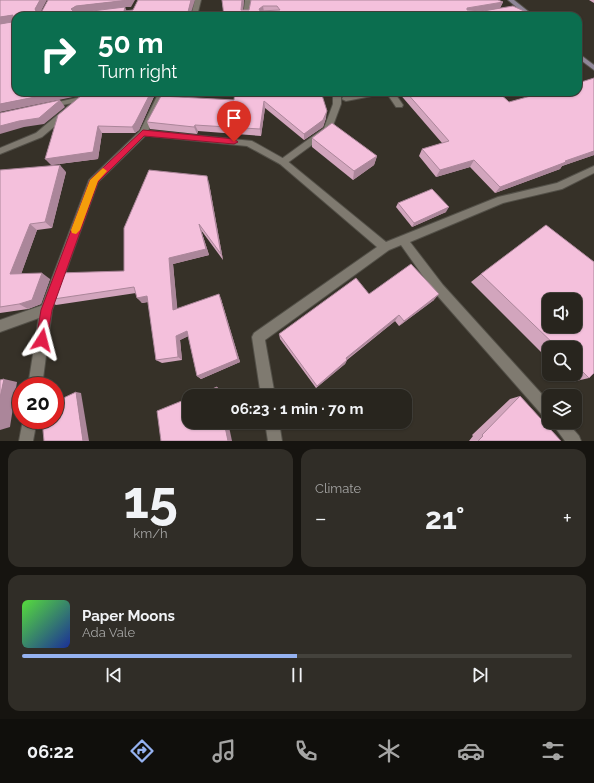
<!DOCTYPE html>
<meta charset="utf-8">
<style>
:root{--surface:#28251e;--page:#302d27;--text:#f1f3f6;--muted:#a5a5a4;--line:#44423c;--accent:#95b2f1}
body{margin:0;font-family:Raleway,sans-serif;background:var(--page);color:var(--text);height:100vh;display:flex;flex-direction:column;font-size:15px;white-space:nowrap}
*{box-sizing:border-box;margin:0}
p{font-size:13px;color:var(--muted)}
.icon{flex:none;width:22px;height:22px;fill:none;stroke:currentColor;stroke-width:2;stroke-linecap:round;stroke-linejoin:round}
.map{position:relative;height:441px;overflow:hidden}
.sheet{display:flex;flex-direction:column;gap:8px;padding:8px;background:#161410;flex:1}
.sheet>*{flex:none}
.guide{position:absolute;left:12px;top:12px;width:570px;height:84px;border-radius:12px;box-shadow:0 1px 3px #0004,0 0 0 1px var(--line);background:#0b6e4f;color:#fff;overflow:hidden}
.buttons{position:absolute;left:542px;top:293px;display:grid;gap:8px}
.buttons a{display:grid;place-items:center;width:40px;height:40px;border-radius:8px;background:var(--surface);box-shadow:0 1px 3px #0004,0 0 0 1px var(--line);font-size:20px}
.speed{position:absolute;left:12px;top:377px;display:flex;gap:8px;font-size:20px;font-weight:700;text-align:center}
.speed>*{display:grid;place-content:center;width:52px;height:52px;border-radius:50%;background:var(--surface);box-shadow:0 1px 3px #0004,0 0 0 1px var(--line);line-height:1}
.speed .limit{border:6px solid #d22;background:#fff;color:#111}
.pin{position:absolute;display:grid;place-items:center;width:34px;height:34px;color:#fff;margin:-41px -17px;border-radius:50% 50% 50% 0;rotate:-45deg;box-shadow:0 0 4px #0007}
.pin .icon{rotate:45deg}
.me{position:absolute;width:44px;margin:-22px;rotate:9deg;stroke-linejoin:round;filter:drop-shadow(0 0 3px #0008)}
.turn{display:flex;align-items:center;gap:14px;height:84px;padding:0 20px;font-size:18px}
.turn .icon{width:52px;height:52px;stroke-width:2.5}
.turn b{display:block;font-size:28px;line-height:34px}
.big{font-size:30px;font-weight:700;line-height:1.1}
.sheet .tile{flex:1;display:flex;flex-direction:column;justify-content:center;gap:6px;min-width:0;padding:0 14px;border-radius:12px;background:var(--page)}
.sheet .dial{align-items:center;gap:0}
.dial b{font-size:52px;line-height:1}
.song{display:flex;align-items:center;gap:12px}
.cover{width:48px;height:48px;border-radius:6px;background:linear-gradient(135deg,hsl(110 70% 55%),hsl(230 70% 35%))}
.played{height:4px;border-radius:2px;background:linear-gradient(90deg,var(--accent) 50%,var(--line) 50%)}
.keys{display:flex;justify-content:space-around;direction:ltr}
.heat{display:flex;justify-content:space-between;align-items:center;font-size:22px;direction:ltr}
.sheet .tiles{flex:1;display:grid;gap:8px;grid-template-columns:1fr 1fr}
.tile:last-child{grid-column:span 2}
.trip{position:absolute;left:182px;top:389px;width:230px;height:40px;border-radius:12px;background:var(--surface);box-shadow:0 1px 3px #0004,0 0 0 1px var(--line);font-weight:700;line-height:40px;text-align:center}
.menu{display:flex;height:64px;justify-content:space-around;align-items:center;background:#100f0c;color:var(--muted)}
.menu .icon{width:28px;height:28px}
.menu .active{color:var(--accent)}
.menu b{font-size:18px;color:var(--text)}
.map>svg:first-child{display:block}
.lines{fill:none;stroke-linecap:round;stroke-linejoin:round}
.service-casing{stroke:#535048;stroke-width:2}
.minor-casing{stroke:#535048;stroke-width:2}
.secondary-casing{stroke:#535048;stroke-width:2}
.service{fill:#7f7a70;fill-rule:evenodd}
.minor{fill:#7f7a70;fill-rule:evenodd}
.secondary{fill:#8f8698;fill-rule:evenodd}
.wall{fill:#d2a5bd;fill-rule:evenodd}
.shaded-wall{fill:#ab869a}
.building{fill:#f4c0dc;stroke:#ab869a;fill-rule:evenodd}
.route{fill:#e11d48;stroke:#92132f}
.slow{fill:#f59e0b}
</style>
<div class="map">
<svg width="594" height="441" viewBox="0 0 594 441">
<rect width="100%" height="100%" fill="#363128"/>
<g class="lines">
<g class="service-casing">
<g id="service">
<path d="M195,0H201L197,16H191Z"/>
<path d="M245,0H251L249,16H243Z"/>
<path d="M103,92H118L114,94L49,108L45,106L49,104Z"/>
<path d="M159,92H167L146,135L98,182L52,310L42,386H28L40,310L89,180L140,131Z"/>
<path d="M333,92H341V104L331,131L286,164H280L279,162L280,160L324,128L333,104Z"/>
<path d="M23,420H37L33,441H19Z"/>
</g>
</g>
<g class="minor-casing">
<g id="minor">
<path d="M83,92H91L86,100L42,137L0,154V148L36,133L80,96Z"/>
<path d="M368,92H383L382,94L346,101L342,99L343,97Z"/>
<path d="M386,92H394L403,105L402,107H396Z"/>
<path d="M143,130L252,141L286,160L386,242L498,197L557,183L594,166V173L562,189L503,203L410,242L443,285L549,402V419L544,417L435,293L401,245L389,250L265,340L275,396H261L252,337L254,333L377,247L280,164L247,146L140,135V131Z"/>
<path d="M46,304L50,306L52,310L50,314L0,332V320Z"/>
<path d="M265,422H279L282,441H268Z"/>
<path d="M551,422H567L579,436L581,441H565Z"/>
</g>
</g>
<g class="secondary-casing">
<g id="secondary">
<path d="M508,0H514L534,16H527Z"/>
<path d="M578,53L594,65V70L578,58Z"/>
</g>
</g>
<use href="#service" class="service"/>
<use href="#minor" class="minor"/>
<use href="#secondary" class="secondary"/>
</g>
<g class="wall">
<path d="M222,0H244L243,10H249L251,0L503,2L500,8L224,16Z"/>
<path d="M589,0H594V3Z"/>
<path d="M92,92H156L139,130L135,133H102L98,159L51,165L92,93Z"/>
<path d="M235,92L326,118L323,127L304,140L265,108L261,136L198,131L197,134L150,129L147,122L234,100Z"/>
<path d="M398,92H498L509,102L594,155L562,166L560,169L495,193L470,167L436,177L419,156L422,149L442,143Z"/>
<path d="M312,138L377,156L374,165L353,180L312,147Z"/>
<path d="M0,170L66,172L52,228L37,230L21,274L50,279L41,304L28,309L0,313Z"/>
<path d="M209,183L223,260L201,230L209,255L173,264L177,309L221,299L240,362L201,379L197,376L188,336L180,340L182,360L162,363L156,360L148,302L142,303L136,293L56,305L47,300L124,271Z"/>
<path d="M398,203L446,212L412,227L396,207Z"/>
<path d="M546,225L594,262V373L589,378L572,382L564,374H575V348H549V360L471,282L481,274ZM549,300H575V326H549Z"/>
<path d="M369,294L434,300L399,326L395,321L347,360L345,364L316,388L280,339L279,334Z"/>
<path d="M520,396L561,441H469L473,436L472,435L510,399Z"/>
</g>
<g class="shaded-wall">
<path d="M40,0H47L39,15L35,9Z"/>
<path d="M129,0H135L131,7H125L128,14L75,16L71,9L76,6Z"/>
<path d="M191,0H195L190,16H187Z"/>
<path d="M242,0H244L242,16L241,10Z"/>
<path d="M503,2L500,8L465,15L467,8Z"/>
<path d="M263,6L264,12L260,16L259,9Z"/>
<path d="M13,15L16,22L0,24V17Z"/>
<path d="M60,92H82L78,96L0,112V104Z"/>
<path d="M151,92H156L139,130L135,133L132,127Z"/>
<path d="M60,100L65,107L44,124L24,127L0,134V126Z"/>
<path d="M264,101L265,108L261,136L260,129Z"/>
<path d="M327,111L326,118L323,127L304,140V134Z"/>
<path d="M195,125L198,131L197,134L194,127Z"/>
<path d="M98,126L102,133L98,159L51,165L45,159Z"/>
<path d="M594,151V155L562,166L560,169L495,193L500,187L565,161Z"/>
<path d="M377,156L374,165L353,180L354,171Z"/>
<path d="M474,160L470,167L436,177L440,170Z"/>
<path d="M60,165L66,172L52,228L45,222Z"/>
<path d="M207,176L209,183L223,260L221,254Z"/>
<path d="M449,207L446,212L412,227L414,223Z"/>
<path d="M30,224L37,230L19,280L10,274Z"/>
<path d="M199,224L201,230L209,255L173,264L178,315L173,310L169,258Z"/>
<path d="M42,273L50,279L41,304L28,309L19,304Z"/>
<path d="M219,294L221,299L240,362L201,379L197,376Z"/>
<path d="M439,294L434,300L399,326L404,321Z"/>
<path d="M147,296L152,301L142,303L137,298Z"/>
<path d="M399,315L395,321L343,362L346,358Z"/>
<path d="M187,331L191,335L180,340L182,360L178,357L176,336Z"/>
<path d="M347,360L345,364L316,388L317,386Z"/>
<path d="M4,379L17,382L10,427L0,430V398Z"/>
<path d="M217,387L221,390L222,396H219Z"/>
<path d="M76,392L81,393L89,441H83Z"/>
<path d="M224,422H228L232,441H228Z"/>
</g>
<g class="building">
<path d="M0,0H40L35,9L36,11H42L48,0H129L76,6L71,9L73,11H92L125,7L124,11L133,10L138,0H191L187,16H16V92H60L0,104V24L12,22L13,15L0,17Z"/>
<path d="M222,0H242L241,10H249L251,0H498L503,2L467,8V10L483,11L513,6L535,16H224ZM263,6H277L280,10L260,11L259,9Z"/>
<path d="M594,78V151L565,161L566,162L500,187L474,160L440,170L422,149L449,141L406,92H498L509,102L545,92H578V83Z"/>
<path d="M96,92H151L135,123L132,127L98,126L93,152L45,159L58,115L82,95Z"/>
<path d="M235,92H321L327,111L323,120L304,134L264,101L260,129L195,125L194,127L147,122L161,96L234,100Z"/>
<path d="M60,100L39,118L19,121L0,126V113Z"/>
<path d="M332,123L377,156L354,171L312,138Z"/>
<path d="M60,165L45,222L30,224L10,274L42,273L32,300L19,304L0,307V170Z"/>
<path d="M149,170L207,176L221,254L199,224L206,249L169,258L173,310L219,294L238,359L197,376L187,331L176,336L178,357L156,360L147,296L137,298L134,287L47,300L57,273L124,271V228Z"/>
<path d="M432,189L449,207L414,223L398,203Z"/>
<path d="M546,225L594,262V373L589,378L575,364V348H558L481,274ZM549,300H575V326H549Z"/>
<path d="M411,264L439,294L404,321L399,315L346,358L347,360L317,386L279,334L356,278L369,294Z"/>
<path d="M4,379L0,398V380Z"/>
<path d="M217,387L219,396H195Z"/>
<path d="M76,392L83,441H44L42,420H55V402Z"/>
<path d="M520,396L561,441H478L483,436L482,435Z"/>
<path d="M189,398V422H224L228,441H161L157,411Z"/>
</g>
<path class="route" d="M143,130L234,139L238,142L234,144L144,136L98,182L52,310L47,340L46,344L42,346L38,344L36,340L41,310L90,180Z"/>
<path class="slow" d="M103,168L107,171L98,181L80,230L76,234L72,233L71,230L90,180Z"/>
</svg>
<div class="buttons">
<a><svg class="icon" aria-label="sound" viewBox="0 0 24 24"><path d="M4 9h4l5-4v14l-5-4H4zM17 9q2 3 0 6"/></svg></a>
<a><svg class="icon" aria-label="search" viewBox="0 0 24 24"><circle cx="10" cy="10" r="6"/><path d="M15 15l6 6"/></svg></a>
<a><svg class="icon" aria-label="layers" viewBox="0 0 24 24"><path d="M12 4l9 5-9 5-9-5zM3 14l9 5 9-5"/></svg></a>
</div>
<div class="speed"><div class="limit">20</div></div>
<div class="pin" style="left:234px;top:142px;background:#d93025"><svg class="icon" aria-label="arrive" viewBox="0 0 24 24"><path d="M6 21V4h12l-3 4 3 4H6"/></svg></div>
<svg class="me" style="left:42px;top:340px" viewBox="-20 -20 40 40"><path d="M0-17L14 15 0 8-14 15z" fill="#e11d48" stroke="#fff" stroke-width="4"/></svg>
<div class="trip">06:23 · 1 min · 70 m</div>
<div class="guide">
<div class="turn"><svg class="icon" aria-label="right" viewBox="0 0 24 24"><path d="M7 20v-9h11M14 6l5 5-5 5"/></svg><div><b>50 m</b>Turn right</div></div>
</div>
</div>
<section class="sheet">
<div class="tiles">
<div class="tile dial"><b>15</b><p>km/h</p></div>
<div class="tile"><p>Climate</p>
<div class="heat"><a>−</a><b class="big">21°</b><a>+</a></div>
</div>
<div class="tile">
<div class="song"><i class="cover"></i><div><b>Paper Moons</b><p>Ada Vale</p></div></div>
<div class="played"></div>
<div class="keys"><svg class="icon" aria-label="previous" viewBox="0 0 24 24"><path d="M18 5L8 12l10 7zM5 5v14"/></svg><svg class="icon" aria-label="pause" viewBox="0 0 24 24"><path d="M8 5v14M16 5v14"/></svg><svg class="icon" aria-label="next" viewBox="0 0 24 24"><path d="M6 5l10 7-10 7zM19 5v14"/></svg></div>
</div>
</div>
</section>
<nav class="menu">
<b>06:22</b>
<svg class="icon active" aria-label="directions" viewBox="0 0 24 24"><path d="M12 3l9 9-9 9-9-9zM9 14v-3h6M13 9l2 2-2 2"/></svg>
<svg class="icon" aria-label="music" viewBox="0 0 24 24"><path d="M9 18V5l10-2v13"/><circle cx="6" cy="18" r="3"/><circle cx="16" cy="16" r="3"/></svg>
<svg class="icon" aria-label="phone" viewBox="0 0 24 24"><path d="M5 4h4l2 5-3 2q2 4 5 5l2-3 5 2v4C11 20 4 13 5 4z"/></svg>
<svg class="icon" aria-label="climate" viewBox="0 0 24 24"><path d="M12 3v18M4 7l16 10M4 17L20 7"/></svg>
<svg class="icon" aria-label="car" viewBox="0 0 24 24"><path d="M5 17H2v-5l4-1 3-4h7l3 4 3 1v5h-3M9 17h6M6 11h13"/><circle cx="7" cy="17" r="2"/><circle cx="17" cy="17" r="2"/></svg>
<svg class="icon" aria-label="filters" viewBox="0 0 24 24"><path d="M4 7h16M4 17h16"/><circle cx="9" cy="7" r="2"/><circle cx="15" cy="17" r="2"/></svg>
</nav>
